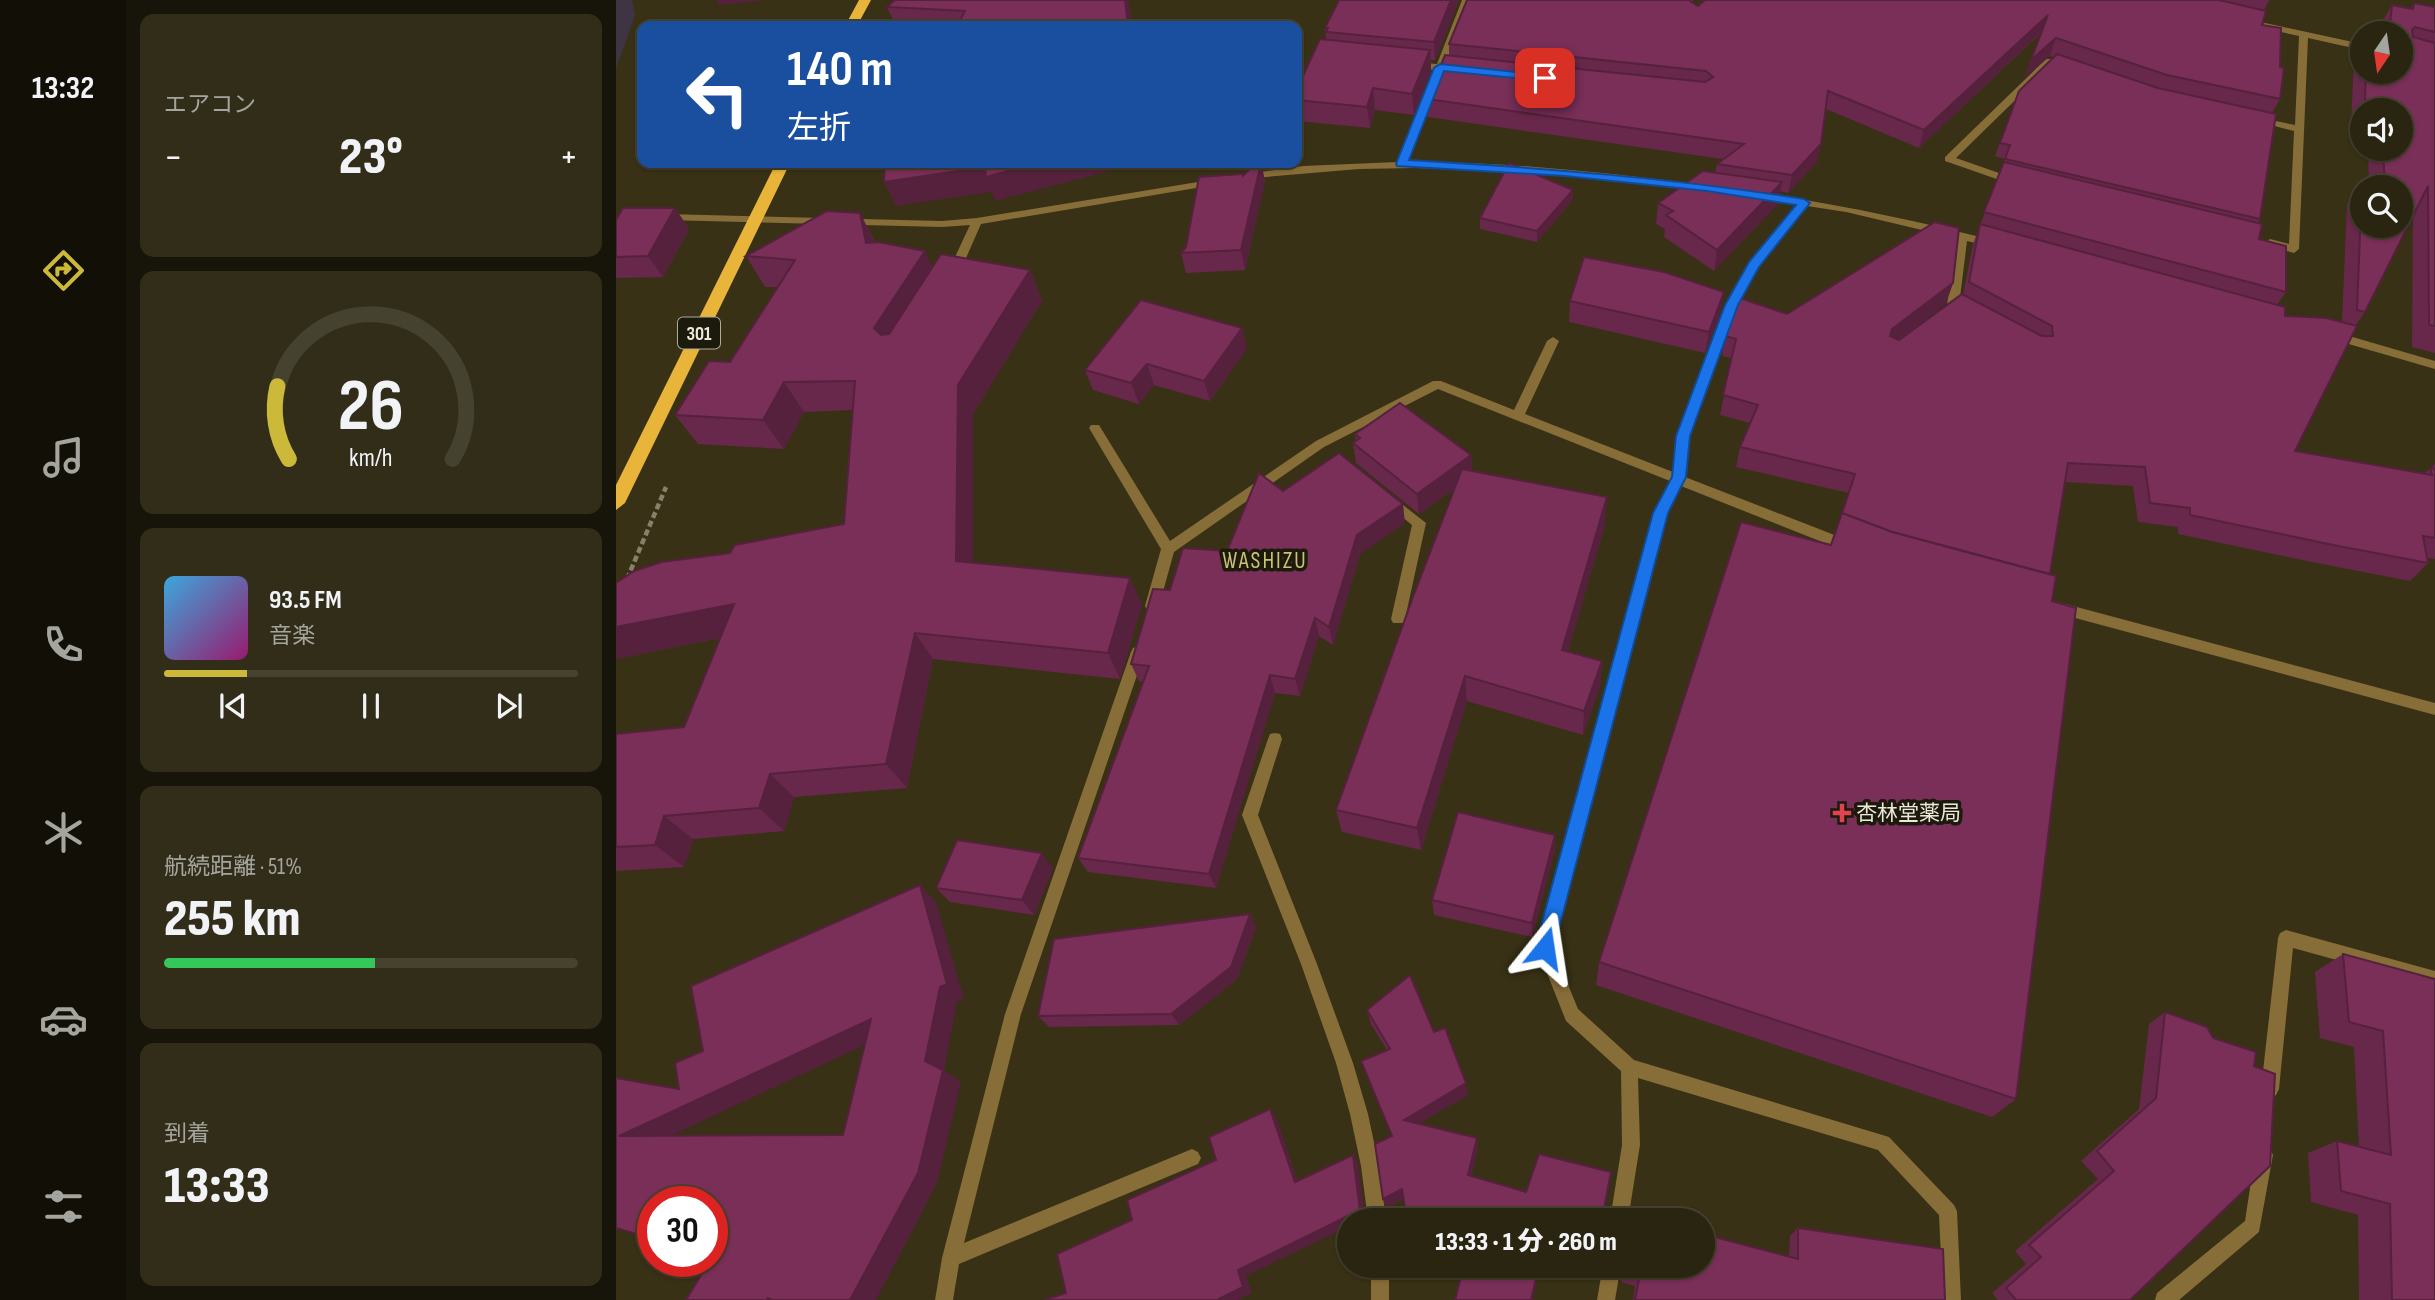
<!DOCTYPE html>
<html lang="ja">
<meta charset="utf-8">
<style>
:root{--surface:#2a2510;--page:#322d19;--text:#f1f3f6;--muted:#a5a59f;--line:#464230;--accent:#ccb939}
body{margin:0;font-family:"Sofia Sans Condensed","Noto Sans JP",sans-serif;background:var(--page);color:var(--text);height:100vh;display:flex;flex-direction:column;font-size:26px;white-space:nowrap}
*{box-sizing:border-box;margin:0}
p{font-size:23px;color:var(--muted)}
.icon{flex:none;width:38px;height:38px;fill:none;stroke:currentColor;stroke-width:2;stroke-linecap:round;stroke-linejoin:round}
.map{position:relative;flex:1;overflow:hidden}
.sheet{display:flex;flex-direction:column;gap:14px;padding:14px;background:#171409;width:490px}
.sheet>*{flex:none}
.banner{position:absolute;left:21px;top:21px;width:665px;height:147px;border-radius:14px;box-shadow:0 2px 5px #0004,0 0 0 2px var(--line);background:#1a4fa0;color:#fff;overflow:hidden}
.needle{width:46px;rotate:193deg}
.fabs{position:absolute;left:1734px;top:21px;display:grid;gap:14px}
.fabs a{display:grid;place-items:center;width:63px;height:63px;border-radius:50%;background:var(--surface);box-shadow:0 2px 5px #0004,0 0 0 2px var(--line);font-size:35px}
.speed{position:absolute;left:21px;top:1186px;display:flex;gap:14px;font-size:35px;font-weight:700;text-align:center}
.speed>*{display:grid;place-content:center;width:91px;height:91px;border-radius:50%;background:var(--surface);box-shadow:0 2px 5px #0004,0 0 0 2px var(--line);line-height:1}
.speed .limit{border:10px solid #d22;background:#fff;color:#111}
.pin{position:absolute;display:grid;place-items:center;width:60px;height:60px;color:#fff;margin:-30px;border-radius:14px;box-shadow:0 4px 10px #0006}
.me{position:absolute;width:77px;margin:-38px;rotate:15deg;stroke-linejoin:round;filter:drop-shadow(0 0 5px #0008)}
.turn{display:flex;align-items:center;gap:24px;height:147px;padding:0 35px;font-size:32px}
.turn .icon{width:91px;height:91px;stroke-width:2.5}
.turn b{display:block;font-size:49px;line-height:60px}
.big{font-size:52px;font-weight:800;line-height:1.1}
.sheet .card{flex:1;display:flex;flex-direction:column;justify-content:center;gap:10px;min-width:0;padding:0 24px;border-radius:14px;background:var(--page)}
.sheet .dial{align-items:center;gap:0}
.dial svg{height:182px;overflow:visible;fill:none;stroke:var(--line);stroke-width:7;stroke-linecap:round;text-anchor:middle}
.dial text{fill:var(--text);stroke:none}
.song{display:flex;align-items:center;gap:21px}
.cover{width:84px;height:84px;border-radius:10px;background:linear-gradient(135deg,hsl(200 70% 55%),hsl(320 70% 35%))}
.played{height:7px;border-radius:4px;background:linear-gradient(90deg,var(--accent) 20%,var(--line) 20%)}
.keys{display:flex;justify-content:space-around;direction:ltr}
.heat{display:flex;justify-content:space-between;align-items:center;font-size:38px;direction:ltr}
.charge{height:10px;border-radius:5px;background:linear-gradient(90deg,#34c759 51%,var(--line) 0)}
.trip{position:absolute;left:721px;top:1208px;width:378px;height:70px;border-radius:35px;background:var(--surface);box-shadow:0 2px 5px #0004,0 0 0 2px var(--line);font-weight:800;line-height:70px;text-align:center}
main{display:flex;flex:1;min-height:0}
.tabs{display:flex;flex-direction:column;width:126px;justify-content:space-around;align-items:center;background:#110f06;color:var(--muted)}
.tabs .icon{width:49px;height:49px}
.tabs .on{color:var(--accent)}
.tabs b{font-size:32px;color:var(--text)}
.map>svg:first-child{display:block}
.medical{fill:#3f3444}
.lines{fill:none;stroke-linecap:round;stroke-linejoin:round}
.path{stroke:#87816b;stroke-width:4.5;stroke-dasharray:6 3.5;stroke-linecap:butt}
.minor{fill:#876d38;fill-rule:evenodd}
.trunk{fill:#e9b43a;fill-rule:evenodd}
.wall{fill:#68284b;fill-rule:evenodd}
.shaded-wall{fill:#55213d}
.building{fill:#792f57;stroke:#55213d;stroke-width:2;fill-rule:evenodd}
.route{fill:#1a73e8;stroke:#114b97;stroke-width:2}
.health-dot{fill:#e0444e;stroke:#1c190d;stroke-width:2.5}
.labels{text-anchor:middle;stroke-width:7;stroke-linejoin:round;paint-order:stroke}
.shield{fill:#1c190d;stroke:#aeab9c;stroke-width:2}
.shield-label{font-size:19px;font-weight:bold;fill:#ede9d9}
.poi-label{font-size:21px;fill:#ede9d9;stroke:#1c190d;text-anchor:start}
.neighbourhood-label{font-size:23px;letter-spacing:2px;fill:#cdc173;stroke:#1c190d}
</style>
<main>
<nav class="tabs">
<b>13:32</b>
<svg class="icon on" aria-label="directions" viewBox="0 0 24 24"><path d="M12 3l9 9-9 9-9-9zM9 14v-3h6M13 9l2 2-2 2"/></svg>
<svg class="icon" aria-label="music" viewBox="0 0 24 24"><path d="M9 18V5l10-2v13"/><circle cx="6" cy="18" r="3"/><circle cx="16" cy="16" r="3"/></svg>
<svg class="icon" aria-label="phone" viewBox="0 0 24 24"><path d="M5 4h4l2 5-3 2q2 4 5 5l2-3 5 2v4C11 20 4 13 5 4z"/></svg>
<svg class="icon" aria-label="climate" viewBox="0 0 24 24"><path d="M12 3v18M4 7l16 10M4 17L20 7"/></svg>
<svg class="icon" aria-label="car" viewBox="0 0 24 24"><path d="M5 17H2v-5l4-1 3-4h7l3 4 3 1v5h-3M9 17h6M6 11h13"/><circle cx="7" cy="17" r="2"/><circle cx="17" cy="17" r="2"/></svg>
<svg class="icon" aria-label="filters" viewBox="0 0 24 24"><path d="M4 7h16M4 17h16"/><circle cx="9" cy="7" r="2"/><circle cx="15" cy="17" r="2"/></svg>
</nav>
<section class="sheet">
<div class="card"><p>エアコン</p>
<div class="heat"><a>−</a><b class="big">23°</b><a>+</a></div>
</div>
<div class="card dial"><svg viewBox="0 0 100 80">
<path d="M14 69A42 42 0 1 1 86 69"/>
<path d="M14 69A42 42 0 0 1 9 37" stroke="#ccb939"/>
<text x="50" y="56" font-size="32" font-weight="700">26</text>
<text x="50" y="72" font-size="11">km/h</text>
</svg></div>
<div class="card">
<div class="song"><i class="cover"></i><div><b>93.5 FM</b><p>音楽</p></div></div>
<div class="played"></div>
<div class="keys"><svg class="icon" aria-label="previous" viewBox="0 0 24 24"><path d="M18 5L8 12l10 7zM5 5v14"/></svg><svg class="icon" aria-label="pause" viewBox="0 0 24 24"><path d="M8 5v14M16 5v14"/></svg><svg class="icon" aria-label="next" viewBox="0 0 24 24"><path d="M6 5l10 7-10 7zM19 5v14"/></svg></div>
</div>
<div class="card"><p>航続距離 · 51%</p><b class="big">255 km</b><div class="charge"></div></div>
<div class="card"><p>到着</p><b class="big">13:33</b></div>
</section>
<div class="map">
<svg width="1819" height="1300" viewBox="0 0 1819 1300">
<rect width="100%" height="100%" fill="#383115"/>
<path class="medical" d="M0,0H16L19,15L0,69Z"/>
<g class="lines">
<path class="path" d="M11,579L50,487"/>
<g class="minor">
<path d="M846,0H856L830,65L847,69L842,72L828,71L792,162C889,161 987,173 1084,184L1089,187L1088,189L914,173L800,168L743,169L626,179V175L630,174L687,166L782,162L819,70L796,68L791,65L796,62L821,64Z"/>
<path d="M1649,23L1746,44V50L1692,38L1683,249L1678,253L1650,245L1649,243L1654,239L1673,244L1678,131L1635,120L1640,117L1679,125L1683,36L1646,28V24Z"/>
<path d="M1430,59H1436L1454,67L1449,70L1435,65L1340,158L1403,180V184H1395L1329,161V157Z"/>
<path d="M600,179L605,182L604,184L365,224L343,274L337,278L331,274L354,225L326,227L49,220L44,217L49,214L326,221L361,218Z"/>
<path d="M1146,193C1225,205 1303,221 1380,241L1381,243L1376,247L1351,241L1343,306L1329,317L1323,313L1331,305L1340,238L1230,212L1191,206L1142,267L1122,305L1073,436L1069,477L1239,543L1241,547L1234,552L1229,551L1065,486L1051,513L937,948L962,1009L1018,1060L1273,1137L1338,1205L1341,1211L1345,1300H1327L1323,1215L1262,1150L1022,1078L1024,1145L1012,1220H994L1006,1145L1005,1071L950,1021L921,948L1039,513L1054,481L822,389L708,447L558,552L543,606L541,610H531L529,606L545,549L473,428L475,425H483L554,541L700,441L817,381H825L898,410L931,341L937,337L943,341L909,414L1057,472L1061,436L1110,305L1133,262L1181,205L1142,198L1141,196Z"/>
<path d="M1716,331L1819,361V369L1712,338L1710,335Z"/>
<path d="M773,494L810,523L789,619L787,623H777L775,619L796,525L768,502L767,499L768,496Z"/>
<path d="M1442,602L1819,703V715L1437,612L1435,608L1437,604Z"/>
<path d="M522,646L527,648L529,652L405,1014L348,1243L576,1149L582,1152L585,1158L582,1164L343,1264L337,1300H319L326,1258L389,1014L515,652L517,648Z"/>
<path d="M659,733L664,734L666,739L642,815L701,964L737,1063L752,1114L763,1166L770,1220H752L745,1166L734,1114L720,1063L685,964L626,815L652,739L654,734Z"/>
<path d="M1670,930L1819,971V987L1677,948L1663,1089L1660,1095L1654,1098L1648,1095L1645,1089L1662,938L1664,933Z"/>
<path d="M1648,1146L1654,1149L1657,1155L1643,1232L1563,1300H1539L1541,1293L1629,1221L1639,1155L1642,1149Z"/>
<rect x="755" y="1265" width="18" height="35"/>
<path d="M987,1265H1005L999,1300H981Z"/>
</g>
<g class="trunk">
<path d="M243,0H255L241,26H229Z"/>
<path d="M160,163H174L9,503L0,510V485Z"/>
</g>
</g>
<g class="wall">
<path d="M279,0H512L516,26H280L271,7Z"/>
<path d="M843,0L819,60H815V71L798,115L759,110L754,128L681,121V89L710,40L709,28Z"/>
<path d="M851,0H1077L1076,3L1082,6L1089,0H1653L1648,11L1646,25L1664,99L1656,113L1644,219L1642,223L1643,239L1670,292L1661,305L1669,316L1726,322L1731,204L1746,181L1753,184L1752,149H1785V110H1746V125L1735,123L1738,61L1746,46V72H1785V33H1762L1763,27L1776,5L1794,9L1798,3L1819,7V353L1796,347L1797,217L1749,312L1739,326L1679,451L1809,473L1819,464V559L1811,558L1812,563L1794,581L1701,563L1562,534V527L1522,522L1517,486L1449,482L1434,574L1436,601L1400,1099L1376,1117L980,985L983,962L1215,545L1233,493L1120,467L1124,447L1134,423L1104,415L1116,358L1106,356L1109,336L1171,314L1337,283L1330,303L1282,340H1283L1347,295L1357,244L1389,159L1379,156L1403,91L1438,57L1434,56L1408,78L1425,33L1303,148L1210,109L1205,144L1201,162L1172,193L1164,191L1162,204L1098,271L1048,237L1049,229L1040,224L1042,203L1099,173L1101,164L1107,159L812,117L811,99L833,56V44ZM1746,187H1785L1746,226Z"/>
<path d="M639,163H645L649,181L629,270L570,273L565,253Z"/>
<path d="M957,190L956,201L921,242L864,229V218Z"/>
<path d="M59,208L73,229L47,277L0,278V220Z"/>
<path d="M244,213L259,242L317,267L414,270L426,300L357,414V563L514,578L526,605L504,679L317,659L291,788L178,797L168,831L77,839L68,867L0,871V734L68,727L104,638L0,659V583L228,524L237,410L188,412L168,449L82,444L59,415L114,362L161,287H149L130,256Z"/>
<path d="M1108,292L1104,313L1089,353L953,322L954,301Z"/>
<path d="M626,328L631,348L594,401L538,385L523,404L477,390L469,370Z"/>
<path d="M739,434L855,455L856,470L989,525L952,651L986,661L984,686L967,735L851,701L805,850L726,832L720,810L839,488L803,514L740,463L737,443L740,441Z"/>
<path d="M667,491L789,523L744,554L717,645L703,636L684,696L659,693L600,888L472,872L462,858L527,682L523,681L515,664L554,590L611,551Z"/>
<path d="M939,835V850L916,937L818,915L816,900Z"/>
<path d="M437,868L418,915L334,902L320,888Z"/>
<path d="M634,914L640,927L621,979L563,1025L433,1027L422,1016Z"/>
<path d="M1727,954L1819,979V1300H1743L1742,1215L1695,1202L1692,1153L1721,1141L1743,1146L1738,1047L1704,1038L1699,972Z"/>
<path d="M751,1010L818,1032L852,1095L803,1123L862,1148L855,1176L910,1192L988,1209L788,1199L771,1207L767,1199L776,1137L771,1050L755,1024Z"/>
<path d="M1549,1012L1591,1027L1514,1300H1382L1376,1293L1410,1264L1399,1251L1482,1179L1465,1161L1523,1109L1533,1024Z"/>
<path d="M1182,1228L1329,1300H1017L1019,1286L1005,1282L1007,1265H1087L1173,1256L1174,1236Z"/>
<path d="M939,1265H986L982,1276Z"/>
</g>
<g class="shaded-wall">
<path d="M101,0H151L104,5Z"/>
<path d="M509,0H512L516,26H512Z"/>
<path d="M835,0H843L819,60L818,42Z"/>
<path d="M1432,15L1425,32L1303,148L1308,130Z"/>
<path d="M1440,38L1434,56L1408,78L1415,60Z"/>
<path d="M814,50L815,71L798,115L796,94Z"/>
<path d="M757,88L759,110L754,128L751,107Z"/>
<path d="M1205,144L1201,162L1172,193L1176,175Z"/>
<path d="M422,163H506L507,167L379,201L376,192L280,206L268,182L369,167Z"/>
<path d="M645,163L649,181L629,270L625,250Z"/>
<path d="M1166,182L1162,204L1098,271L1101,250Z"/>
<path d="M957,190L956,201L921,242V231Z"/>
<path d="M59,208L73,229L47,277L32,256Z"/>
<path d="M244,213L259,243H250Z"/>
<path d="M309,251L323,281L275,358L258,328Z"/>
<path d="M414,270L426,300L357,414V588L340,561L342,385Z"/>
<path d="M1337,283L1330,303L1269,349L1276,329Z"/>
<path d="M1108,292L1104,313L1089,353L1093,332Z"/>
<path d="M626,328L631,348L594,401L588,381Z"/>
<path d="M531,364L538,385L523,404L515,383Z"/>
<path d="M168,382L188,412L168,449L147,420Z"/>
<path d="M855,455L856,475L803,514L801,494Z"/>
<path d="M991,497L989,525L945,675L946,650Z"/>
<path d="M787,504L789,523L744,554L717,645L713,627L741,535Z"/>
<path d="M514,578L526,605L504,679L492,653Z"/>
<path d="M118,604L141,630L0,659V627Z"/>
<path d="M699,618L703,636L684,696L679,679Z"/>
<path d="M299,633L317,659L291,788L270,764Z"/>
<path d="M986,661L984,686L967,735L968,711Z"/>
<path d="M654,675L659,693L600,888L593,874Z"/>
<path d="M849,676L851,701L805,850L801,828Z"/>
<path d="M154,774L178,797L168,831L143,808Z"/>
<path d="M48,816L77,839L68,867L39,845Z"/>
<path d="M939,835V850L916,937V923Z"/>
<path d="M426,853L437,868L418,915L406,900Z"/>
<path d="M304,885L320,902L348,999L341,1002L328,1070L345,1082L321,1183L260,1300H234L309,1061Z"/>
<path d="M634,914L640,927L621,979L563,1025L555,1014Z"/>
<path d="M255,1019L274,1033L31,1147L3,1136Z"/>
<path d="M850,1083L852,1095L791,1130L788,1120Z"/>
<path d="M654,1109L661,1120L685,1191L679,1182Z"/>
<path d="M861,1138L862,1148L853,1184L852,1175Z"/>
<path d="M737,1155L742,1164L749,1218L745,1220H733V1226L630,1276L636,1293L621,1300H601L622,1270Z"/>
<path d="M786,1189L790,1198L771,1207L767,1199Z"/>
<path d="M923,1265H924L917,1300H915Z"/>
</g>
<g class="building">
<path d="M279,0H509L512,26H341L349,11L271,7Z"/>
<path d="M723,0H835L818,42L710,32L712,28H709Z"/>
<path d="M851,0H1074V1L1082,6L1089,0H1603L1650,11L1646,25L1665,28L1664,67L1668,68L1664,99L1551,75L1440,38L1415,60L1432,15L1308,130L1212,91L1205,144L1176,175L1101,164L1128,144L811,99L829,55L1089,82L1097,77L1090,71L833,44Z"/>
<path d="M1798,3L1819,7V32L1799,27L1796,30L1797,37L1819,43V326L1813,325L1812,186L1749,312L1741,310L1746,181L1765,187H1746V226H1785V187H1769L1767,149H1785V110H1766L1765,103L1749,100L1750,72H1785V33H1773L1776,5L1797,9Z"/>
<path d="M704,39L814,50L796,94L757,88L751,107L681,100V89Z"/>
<path d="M1441,54L1542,88L1660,114L1644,219L1389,159L1394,145L1384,143L1403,91Z"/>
<path d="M1388,162L1646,224L1643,239L1670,246V292L1368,212Z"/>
<path d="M269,163H422L370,177L369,167L268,182Z"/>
<path d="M639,163H645L625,250L565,253L570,247L583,177L626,174L627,176Z"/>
<path d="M893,163L957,190L921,231L864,218Z"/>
<path d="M1087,171L1166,182L1101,250L1050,215L1057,211L1042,203Z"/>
<path d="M7,208H59L32,256L0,257V220Z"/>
<path d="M211,211L244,213L250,243L262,242L309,251L258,328L265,335L273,334L325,254L414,270L342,385L340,561L514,578L492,653L299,633L270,764L154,774L143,808L48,816L39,845L0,847V734L68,727L118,604L0,627V583L18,571L46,562L114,553L119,545L228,524L239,381L168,382L147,420L59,415L93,361L114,362L179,260L130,256Z"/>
<path d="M1319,222L1343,228L1337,283L1276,329L1274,336L1283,340L1346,294L1426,336H1437L1436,326L1353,282L1364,224L1669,307V316L1710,318L1741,326L1679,451L1816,475L1814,468L1819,469V538L1807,536L1812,563L1717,545L1574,515V508L1534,503L1529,467L1452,463L1434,574L1276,532L1226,513L1239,474L1124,447L1142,405L1107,395L1120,339L1109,336L1124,298L1171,314Z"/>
<path d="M968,257L1048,272L1108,292L1093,332L954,301Z"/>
<path d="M525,300L626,328L588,381L531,364L515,383L469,370Z"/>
<path d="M784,403L855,455L801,494L737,443L744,438L739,434Z"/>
<path d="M723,453L787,504L741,535L713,627L699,618L679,679L654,675L593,874L462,858L533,666L515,664L537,589L554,590L567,548L611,551L643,473L667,491Z"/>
<path d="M846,469L991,497L946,650L986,661L968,711L849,676L801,828L720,810L797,597Z"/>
<path d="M1226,513L1276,532L1440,576L1436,601L1460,608L1400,1099L983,962L1125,522L1215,545Z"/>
<path d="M842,812L939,835L916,923L816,900Z"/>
<path d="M341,840L426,853L406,900L320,888Z"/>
<path d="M304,885L331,984L324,987L309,1061L327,1070L302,1173L234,1300H156L152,1298L151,1300H70L93,1262H96V1202H37V1239L0,1228V1078L63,1089L59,1063L87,1051L75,986ZM255,1019L227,1135L3,1136L66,1107Z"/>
<path d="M634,914L615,967L555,1014L422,1016L438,939Z"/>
<path d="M1727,954L1819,979V1300H1776L1774,1204L1725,1191L1721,1141L1775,1155L1767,1031L1733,1022Z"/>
<path d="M794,975L818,1032L829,1028L850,1083L788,1120L861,1138L852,1175L910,1192L923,1154L995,1172L988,1209L995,1213L1010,1214L1031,1220H791L786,1189L767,1199L759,1144L776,1136L745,1061L774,1049L751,1010Z"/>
<path d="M1549,1012L1591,1027L1597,1038L1640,1052L1638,1066L1659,1074L1654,1166L1514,1300H1400L1390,1288L1425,1257L1413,1245L1498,1171L1481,1151L1540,1098Z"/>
<path d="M654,1109L679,1182L737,1155L744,1210L622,1270L627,1287L601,1300H428L450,1293L441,1254L516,1220L511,1200L600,1160L593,1137Z"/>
<path d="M1182,1228L1327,1249L1329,1300H1019L1023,1279L1008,1275L1009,1265H1087V1234L1182,1259Z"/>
<path d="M848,1265H923L915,1300H839Z"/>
<path d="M968,1265H986L985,1269Z"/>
</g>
<path class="route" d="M824,64L929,75L935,78L929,81L828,71L793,160C926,168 1057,178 1188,199L1194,203L1143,267L1122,305L1074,436L1070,477L1052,513L938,948L935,954L929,957L922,954L919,948L1037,513L1056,477L1060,436L1109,305L1133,262L1180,205L1091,191L949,176L781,166L780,164L818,68Z"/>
<path class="health-dot" d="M1222.5 802.5h7v7h7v7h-7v7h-7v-7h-7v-7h7z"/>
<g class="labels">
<rect class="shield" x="62" y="317.5" width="42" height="31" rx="5"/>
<g class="shield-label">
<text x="83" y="340">301</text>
</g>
<g class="poi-label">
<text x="1240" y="820">杏林堂薬局</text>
</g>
<g class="neighbourhood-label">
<text x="649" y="568">WASHIZU</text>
</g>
</g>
</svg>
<div class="fabs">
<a><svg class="needle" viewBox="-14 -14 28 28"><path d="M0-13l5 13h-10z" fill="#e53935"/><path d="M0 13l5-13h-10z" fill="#a5a59f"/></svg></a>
<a><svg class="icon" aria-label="sound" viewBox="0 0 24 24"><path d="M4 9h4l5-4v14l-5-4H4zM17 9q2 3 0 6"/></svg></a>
<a><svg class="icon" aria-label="search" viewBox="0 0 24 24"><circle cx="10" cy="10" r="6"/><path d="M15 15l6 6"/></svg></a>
</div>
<div class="speed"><div class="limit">30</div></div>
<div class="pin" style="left:929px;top:78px;background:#d93025"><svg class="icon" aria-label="arrive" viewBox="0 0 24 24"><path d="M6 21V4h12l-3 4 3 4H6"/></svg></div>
<svg class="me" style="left:929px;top:948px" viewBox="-20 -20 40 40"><path d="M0-17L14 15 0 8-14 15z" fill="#1a73e8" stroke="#fff" stroke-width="4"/></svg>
<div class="trip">13:33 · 1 分 · 260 m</div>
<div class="banner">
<div class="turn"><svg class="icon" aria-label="left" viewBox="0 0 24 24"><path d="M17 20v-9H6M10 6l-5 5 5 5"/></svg><div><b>140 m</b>左折</div></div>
</div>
</div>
</main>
